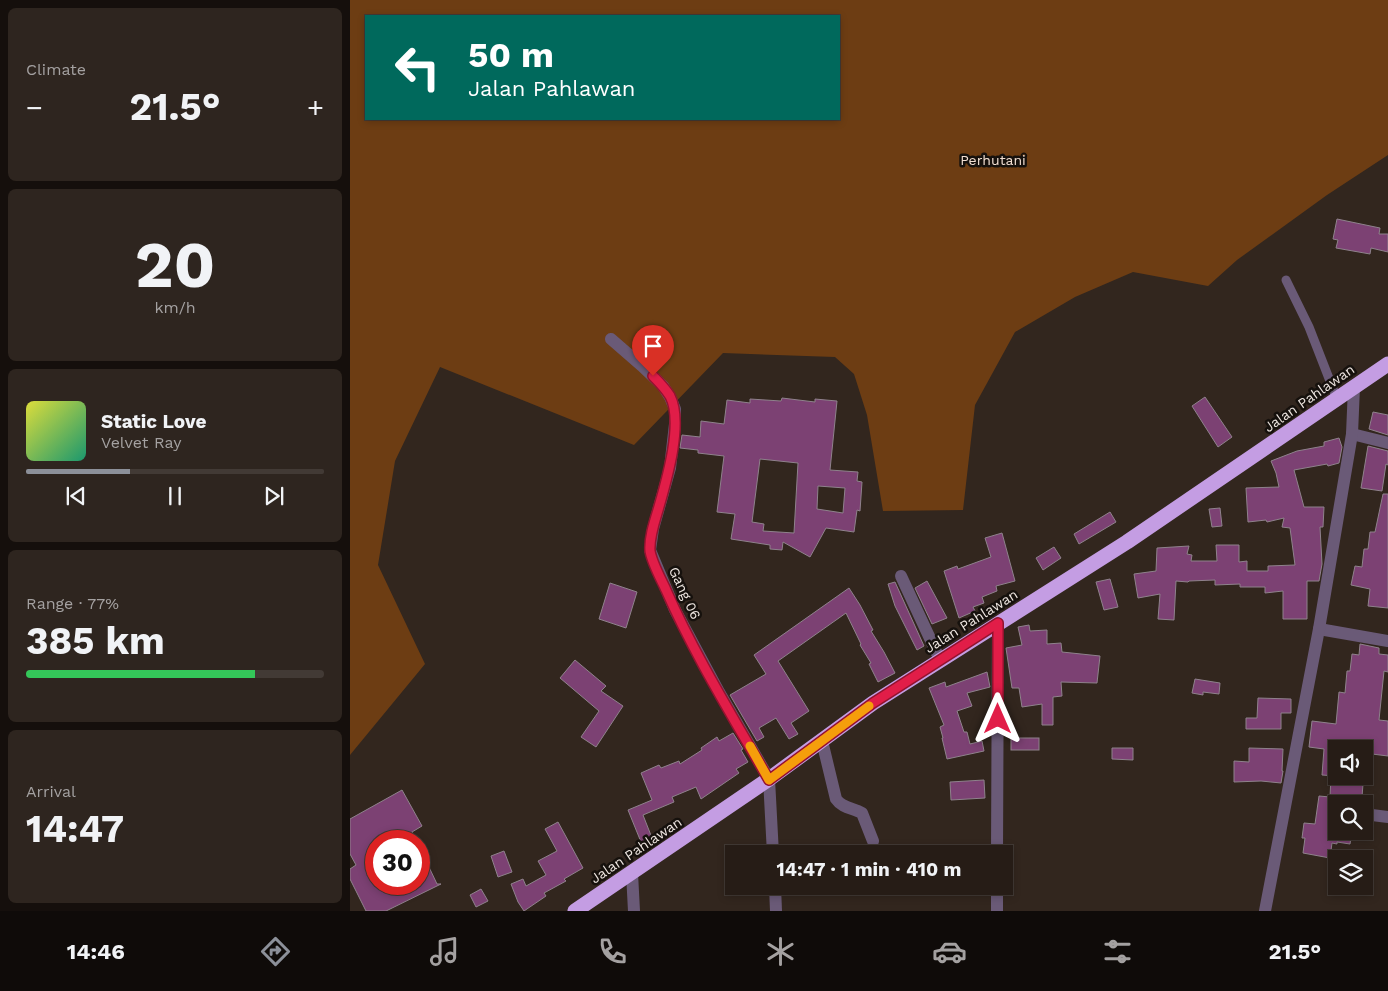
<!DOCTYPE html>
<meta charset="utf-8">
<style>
:root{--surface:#261c16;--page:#2e251f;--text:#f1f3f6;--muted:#a4a1a1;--line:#423a35;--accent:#8c9099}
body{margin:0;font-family:"Work Sans",sans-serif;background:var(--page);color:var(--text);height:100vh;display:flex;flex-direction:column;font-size:19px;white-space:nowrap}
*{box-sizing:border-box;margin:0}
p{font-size:16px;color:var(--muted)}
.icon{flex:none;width:28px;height:28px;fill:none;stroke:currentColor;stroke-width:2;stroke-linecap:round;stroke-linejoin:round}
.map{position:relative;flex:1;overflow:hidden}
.drawer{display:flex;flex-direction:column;gap:8px;padding:8px;background:#150f0c;width:350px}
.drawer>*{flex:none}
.hud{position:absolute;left:15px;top:15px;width:475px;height:105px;border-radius:0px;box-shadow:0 2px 8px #0003,0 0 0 1px var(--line);background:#00695c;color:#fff;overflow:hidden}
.tools{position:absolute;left:978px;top:740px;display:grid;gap:10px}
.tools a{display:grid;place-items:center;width:45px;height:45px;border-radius:0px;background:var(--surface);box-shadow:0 2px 8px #0003,0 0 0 1px var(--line);font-size:25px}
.speed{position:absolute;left:15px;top:830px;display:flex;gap:10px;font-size:25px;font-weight:700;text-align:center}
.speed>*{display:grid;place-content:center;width:65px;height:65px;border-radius:50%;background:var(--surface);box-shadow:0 2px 8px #0003,0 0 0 1px var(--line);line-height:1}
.speed .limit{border:8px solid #d22;background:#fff;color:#111}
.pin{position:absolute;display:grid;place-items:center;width:42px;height:42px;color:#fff;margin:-51px -21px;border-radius:50% 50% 50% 0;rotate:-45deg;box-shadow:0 0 5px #0007}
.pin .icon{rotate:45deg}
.me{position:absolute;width:55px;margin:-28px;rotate:0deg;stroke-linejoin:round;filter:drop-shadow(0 0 4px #0008)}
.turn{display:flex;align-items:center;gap:18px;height:105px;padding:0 20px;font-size:22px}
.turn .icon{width:65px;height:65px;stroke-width:2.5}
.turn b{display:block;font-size:35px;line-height:42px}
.big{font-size:38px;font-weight:700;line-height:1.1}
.drawer .card{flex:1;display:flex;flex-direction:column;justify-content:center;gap:8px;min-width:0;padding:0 18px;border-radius:8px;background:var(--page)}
.drawer .dial{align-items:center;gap:0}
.dial b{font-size:65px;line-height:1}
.song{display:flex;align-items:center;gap:15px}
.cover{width:60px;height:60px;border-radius:8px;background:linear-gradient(135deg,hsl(60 70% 55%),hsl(160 70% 35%))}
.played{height:5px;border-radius:2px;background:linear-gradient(90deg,var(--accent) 35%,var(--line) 35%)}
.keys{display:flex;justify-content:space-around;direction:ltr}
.heat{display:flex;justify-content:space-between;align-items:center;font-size:28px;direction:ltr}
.charge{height:8px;border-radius:4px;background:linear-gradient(90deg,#34c759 77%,var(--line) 0)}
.trip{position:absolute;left:375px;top:845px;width:288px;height:50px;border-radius:0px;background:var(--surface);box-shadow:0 2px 8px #0003,0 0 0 1px var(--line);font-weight:700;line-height:50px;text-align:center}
.menu{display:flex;height:80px;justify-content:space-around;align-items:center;background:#0f0b09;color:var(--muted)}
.menu .icon{width:35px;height:35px}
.menu .current{color:var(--accent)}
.menu b{font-size:22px;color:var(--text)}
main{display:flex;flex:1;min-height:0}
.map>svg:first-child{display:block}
.green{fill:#6d3d13;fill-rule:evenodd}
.building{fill:#7c4173;stroke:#8f828c;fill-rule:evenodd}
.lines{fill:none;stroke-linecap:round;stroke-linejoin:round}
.lane{stroke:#6a5a77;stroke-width:9}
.street{stroke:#6a5a77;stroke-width:12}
.highway{stroke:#c49de3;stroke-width:15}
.route-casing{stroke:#92132f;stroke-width:12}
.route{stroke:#e11d48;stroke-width:9}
.slow{stroke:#f59e0b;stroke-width:9}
.labels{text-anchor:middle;stroke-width:5;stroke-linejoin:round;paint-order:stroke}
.park-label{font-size:14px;fill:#f2dfd2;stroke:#16110d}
.street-label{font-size:14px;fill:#eee6e1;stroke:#16110d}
</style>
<main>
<section class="drawer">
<div class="card"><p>Climate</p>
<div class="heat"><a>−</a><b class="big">21.5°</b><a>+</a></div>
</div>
<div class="card dial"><b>20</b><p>km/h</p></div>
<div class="card">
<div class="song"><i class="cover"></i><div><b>Static Love</b><p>Velvet Ray</p></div></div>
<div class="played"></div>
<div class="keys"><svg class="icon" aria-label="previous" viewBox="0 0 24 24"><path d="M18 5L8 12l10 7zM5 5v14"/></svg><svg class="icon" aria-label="pause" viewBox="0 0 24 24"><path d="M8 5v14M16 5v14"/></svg><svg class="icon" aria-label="next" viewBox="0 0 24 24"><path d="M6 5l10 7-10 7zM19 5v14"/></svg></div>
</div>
<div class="card"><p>Range · 77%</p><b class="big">385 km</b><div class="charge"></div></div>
<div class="card"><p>Arrival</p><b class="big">14:47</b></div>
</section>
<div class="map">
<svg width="1038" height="911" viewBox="0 0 1038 911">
<rect width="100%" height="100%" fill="#32261e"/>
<path class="green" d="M0,0H1038V155L977,195L887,260L858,286L783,272L725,297L665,332L625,405L613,510L533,511L517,415L504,374L485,357L373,353L284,445L90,367L45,461L28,565L75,664L0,755ZM16,16H489V119H16Z"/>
<g class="building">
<path d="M987,219L1030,228L1029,234H1038V252L1021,248L1020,254L986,248L988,240L983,239Z"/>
<path d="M855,397L882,437L868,447L842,406Z"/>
<path d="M432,398L465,402V399L487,401L480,470L508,472L507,481L512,482L510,511L507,510L504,532L476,528L460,557L433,542L432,550L420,549V545L381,539L385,514L367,512L374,456L348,453V450L330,448L332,435L350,437L351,421L374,424L377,400L400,403V399L431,401ZM410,459L448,463L444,533L413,531L414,524L402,522ZM468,486L495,488L493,513L467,509Z"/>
<path d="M1023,412L1038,415V435L1019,429Z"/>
<path d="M989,438L992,447L989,463L978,466L977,464L944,470L954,507H974L973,527H970L972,564L969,581H957V619H933V591L915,593V587H890V584L865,585V580L839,581L838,582L826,581L824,620L808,619L810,594L788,598L784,574L806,571L807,548L839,546L837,554L842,555L841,561H867L866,545H889V562L897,561V571H918V566L945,565L940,528L932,527L934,518L917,522L916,520L898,522L896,488L929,487L926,473L921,461L947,451L974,446V442Z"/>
<path d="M1018,446L1038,451V465L1036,464L1032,491L1011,488Z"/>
<path d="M1033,494H1038V608L1018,606L1020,589L1001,585L1005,566L1012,567L1014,549H1018L1020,532H1025Z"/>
<path d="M870,508L872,526L862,527L859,509Z"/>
<path d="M760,512L766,522L729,544L724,534Z"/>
<path d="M652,533L665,581L646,586L647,591L632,597L634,603L623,607L625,611L609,618L594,571L607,566L608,569L641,557L635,538Z"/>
<path d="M704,547L711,558L693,570L686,558Z"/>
<path d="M760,579L768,607L754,610L746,582Z"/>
<path d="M577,581L597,618L582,624L565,588Z"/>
<path d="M545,582L574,646L567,650L545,606L538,584Z"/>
<path d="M260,583L287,592L276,628L249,619Z"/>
<path d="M499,588L510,605L523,630L521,631L534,652L545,673L528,682L519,664L521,663L510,645L511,644L496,613L428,661L459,711L441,723L448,734L439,739L426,718L409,728L414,737L407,741L380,695L416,674L404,655Z"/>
<path d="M679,625L680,631L697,630V644L711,643L712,652L750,656L747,683L711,682L712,696L703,697V725H692V704L672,707L669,688H662L656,648L672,645L668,627Z"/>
<path d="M1010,644L1029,648V654L1038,655V672L1034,671L1029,720L1038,721V756L1014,753V749H986V776L972,775L974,749L959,747L962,721L986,724L989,692L995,693L997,671H1000L1002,654L1009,655Z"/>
<path d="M225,660L256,686L251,691L273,706L246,747L231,737L249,711L210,678Z"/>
<path d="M637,672L640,687L617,693L622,706L607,711L614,732H617L620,744L632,741L634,751L597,759L592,738H593L590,727L594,725L579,688L595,682L596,687Z"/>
<path d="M845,679L870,683L869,694L853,692V695L842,693Z"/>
<path d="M908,698L941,699V713H931V729H896V718H907Z"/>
<path d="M383,733L393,749L391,750L398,762L386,769L389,773L351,799L346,787L322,797L324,802L293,815L302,838L291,842L278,810L302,800L291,773L309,765L311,768L329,761L330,764L352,750L351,748L367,737L369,741Z"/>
<rect x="661" y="738" width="28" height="12"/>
<path d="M762,748H783V760L762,759Z"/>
<path d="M899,748L933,749L932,771H933L931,783L911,781L884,782V761L899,762Z"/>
<path d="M981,776H1009V784H1013L1012,797H1005V804H986V831H1002L1000,844L987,842V844L982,843L980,858L953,853L955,838H952L954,823L965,824L969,796L980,797Z"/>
<path d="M634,780L635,798L601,800L600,782Z"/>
<path d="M52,790L72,826L62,832L66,841H26V884H69V846L87,884H91L36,911H16L0,879V869L6,865L0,854V819Z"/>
<path d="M208,822L233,868L214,879L216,881L194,893L196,896L174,911L168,902L161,884L173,879L176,886L196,875L188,861L207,851L195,829Z"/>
<path d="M154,851L162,872L148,877L141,856Z"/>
<path d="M131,889L138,901L126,907L120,895Z"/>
</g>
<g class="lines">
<path class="lane" d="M936,280L959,327L987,399"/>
<g class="street">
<path d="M261,339L292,366L313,386L320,397L325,409V424L320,468L303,529L300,550L325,610L369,692L419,779L423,854"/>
<path d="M1002,434L1038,443"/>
<path d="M551,576L590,660"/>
<path d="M969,629L1038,641"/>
<path d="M472,741L486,799C492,808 503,808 512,813L523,841"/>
<path d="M1014,814L1038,817"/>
<path d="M647,854L648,623"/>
<path d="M282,873L284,911"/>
<path d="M425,886L426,911"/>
<path d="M647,911V886"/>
<path d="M915,911L969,629L1002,434L1004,387"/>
</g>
<path class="highway" d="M225,911L419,779L523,703L777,542L1038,364"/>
</g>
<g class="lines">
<g class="route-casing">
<path id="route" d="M303,376C309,382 315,388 320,396C334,423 316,482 308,510C304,523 299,538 300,551C302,563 311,579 316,590C345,656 383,717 419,780L523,703L648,623V719"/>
</g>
<use href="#route" class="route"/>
<path class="slow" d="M400,746L419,780L519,706"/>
</g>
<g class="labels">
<g class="park-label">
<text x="643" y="165">Perhutani</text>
</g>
<g class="street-label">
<text transform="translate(959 398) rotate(-35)" y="5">Jalan Pahlawan</text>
<text transform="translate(335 593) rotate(65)" y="5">Gang 06</text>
<text transform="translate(621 621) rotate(-32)" y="5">Jalan Pahlawan</text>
<text transform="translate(286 850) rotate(-34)" y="5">Jalan Pahlawan</text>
</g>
</g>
</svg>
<div class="tools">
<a><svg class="icon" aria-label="sound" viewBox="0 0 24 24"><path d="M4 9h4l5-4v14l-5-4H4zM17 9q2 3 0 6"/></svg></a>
<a><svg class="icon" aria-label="search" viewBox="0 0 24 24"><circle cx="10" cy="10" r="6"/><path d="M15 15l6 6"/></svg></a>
<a><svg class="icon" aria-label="layers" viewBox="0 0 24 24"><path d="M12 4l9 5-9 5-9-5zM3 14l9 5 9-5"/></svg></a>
</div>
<div class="speed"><div class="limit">30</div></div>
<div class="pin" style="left:303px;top:376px;background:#d93025"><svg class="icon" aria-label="arrive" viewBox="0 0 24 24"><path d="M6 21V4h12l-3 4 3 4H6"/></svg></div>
<svg class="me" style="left:648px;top:719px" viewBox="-20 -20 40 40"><path d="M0-17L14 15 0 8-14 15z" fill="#e11d48" stroke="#fff" stroke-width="4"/></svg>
<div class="trip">14:47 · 1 min · 410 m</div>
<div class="hud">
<div class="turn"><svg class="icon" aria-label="left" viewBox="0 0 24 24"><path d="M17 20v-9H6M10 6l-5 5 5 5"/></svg><div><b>50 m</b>Jalan Pahlawan</div></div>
</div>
</div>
</main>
<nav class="menu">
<b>14:46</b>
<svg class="icon current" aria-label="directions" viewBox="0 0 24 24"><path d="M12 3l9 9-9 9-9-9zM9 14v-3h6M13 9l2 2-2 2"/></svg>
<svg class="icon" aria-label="music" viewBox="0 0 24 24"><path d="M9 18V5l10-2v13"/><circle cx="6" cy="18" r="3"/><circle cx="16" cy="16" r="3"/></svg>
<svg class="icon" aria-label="phone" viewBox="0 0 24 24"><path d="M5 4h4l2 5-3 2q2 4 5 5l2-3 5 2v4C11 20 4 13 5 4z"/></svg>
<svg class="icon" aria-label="climate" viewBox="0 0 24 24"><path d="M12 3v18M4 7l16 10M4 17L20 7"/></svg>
<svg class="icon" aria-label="car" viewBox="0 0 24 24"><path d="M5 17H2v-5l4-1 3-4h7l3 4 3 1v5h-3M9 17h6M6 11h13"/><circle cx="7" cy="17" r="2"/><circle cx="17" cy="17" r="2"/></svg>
<svg class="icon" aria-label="filters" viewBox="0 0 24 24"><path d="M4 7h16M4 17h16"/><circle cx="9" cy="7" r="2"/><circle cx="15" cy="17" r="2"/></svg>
<b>21.5°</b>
</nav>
